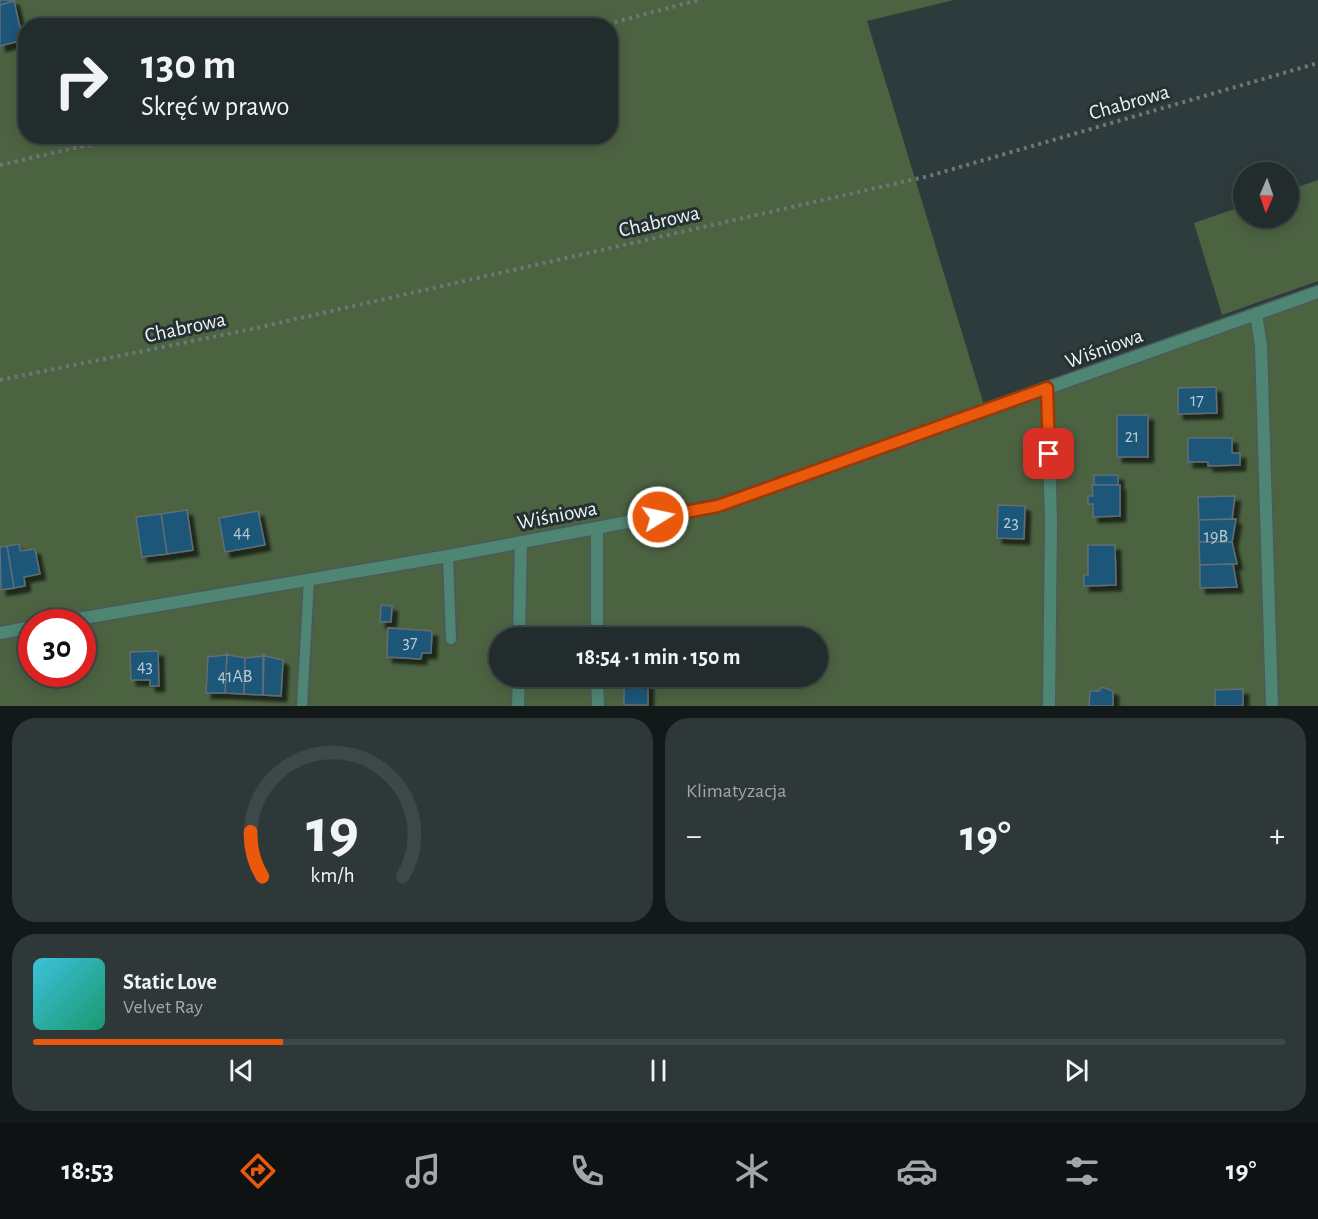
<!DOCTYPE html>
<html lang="pl">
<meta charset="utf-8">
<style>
:root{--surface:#222c2d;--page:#2e3839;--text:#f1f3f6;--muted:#a2a7aa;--line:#3f4849;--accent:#ea580c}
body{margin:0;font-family:"Alegreya Sans",sans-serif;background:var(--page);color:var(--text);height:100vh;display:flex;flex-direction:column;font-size:22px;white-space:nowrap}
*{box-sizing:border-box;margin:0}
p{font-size:20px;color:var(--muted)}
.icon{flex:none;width:33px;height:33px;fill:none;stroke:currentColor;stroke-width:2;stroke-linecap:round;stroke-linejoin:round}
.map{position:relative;height:706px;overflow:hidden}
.details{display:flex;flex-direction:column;gap:12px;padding:12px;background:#131819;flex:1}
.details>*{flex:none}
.banner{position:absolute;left:18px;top:18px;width:600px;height:126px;border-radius:24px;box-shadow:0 3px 15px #0003,0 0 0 2px var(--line);background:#222c2d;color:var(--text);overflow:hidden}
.needle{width:39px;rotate:182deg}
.fabs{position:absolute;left:1233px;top:162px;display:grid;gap:12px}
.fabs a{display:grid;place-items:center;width:66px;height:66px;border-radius:50%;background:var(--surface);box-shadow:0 3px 15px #0003,0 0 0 2px var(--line);font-size:30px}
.speed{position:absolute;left:18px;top:609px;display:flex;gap:12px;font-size:30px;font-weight:700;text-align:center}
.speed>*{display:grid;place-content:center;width:78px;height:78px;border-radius:50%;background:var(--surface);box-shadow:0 3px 15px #0003,0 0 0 2px var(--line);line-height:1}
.speed .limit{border:9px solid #d22;background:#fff;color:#111}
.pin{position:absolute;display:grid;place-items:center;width:51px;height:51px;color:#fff;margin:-26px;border-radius:12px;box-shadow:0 3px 9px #0006}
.me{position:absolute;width:66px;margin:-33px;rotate:80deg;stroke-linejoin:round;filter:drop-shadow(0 0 4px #0008)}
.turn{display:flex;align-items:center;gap:21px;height:126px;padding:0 24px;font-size:27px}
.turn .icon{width:78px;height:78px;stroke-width:2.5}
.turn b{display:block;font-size:42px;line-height:51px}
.big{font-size:45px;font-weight:700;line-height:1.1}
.details .tile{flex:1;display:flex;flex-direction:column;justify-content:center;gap:9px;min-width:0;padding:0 21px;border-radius:24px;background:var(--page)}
.details .dial{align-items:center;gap:0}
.dial svg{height:156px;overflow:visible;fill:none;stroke:var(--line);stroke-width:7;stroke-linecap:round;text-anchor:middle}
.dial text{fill:var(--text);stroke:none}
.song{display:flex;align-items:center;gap:18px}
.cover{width:72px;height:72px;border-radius:9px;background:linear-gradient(135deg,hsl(190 70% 55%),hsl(160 70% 35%))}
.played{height:6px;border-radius:3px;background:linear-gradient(90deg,var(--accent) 20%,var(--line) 20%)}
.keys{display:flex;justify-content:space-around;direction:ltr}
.heat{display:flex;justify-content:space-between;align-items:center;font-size:33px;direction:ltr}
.details .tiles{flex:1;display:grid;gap:12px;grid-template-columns:1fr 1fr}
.tile:last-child{grid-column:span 2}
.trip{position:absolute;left:489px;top:627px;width:339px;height:60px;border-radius:30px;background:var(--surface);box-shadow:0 3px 15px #0003,0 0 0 2px var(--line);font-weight:700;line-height:60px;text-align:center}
.tabs{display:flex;height:96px;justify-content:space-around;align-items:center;background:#0e1212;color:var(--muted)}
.tabs .icon{width:42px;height:42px}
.tabs .on{color:var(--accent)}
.tabs b{font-size:27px;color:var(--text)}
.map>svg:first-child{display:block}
.green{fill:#4c6342;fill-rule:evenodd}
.building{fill:#1b5678;stroke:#626d74;stroke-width:1.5;filter:url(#shadow)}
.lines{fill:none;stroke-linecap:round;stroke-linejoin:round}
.lane-casing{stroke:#4c595a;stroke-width:14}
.street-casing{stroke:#4c595a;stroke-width:15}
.path{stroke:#6c7778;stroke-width:4;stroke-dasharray:3 4.5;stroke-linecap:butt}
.lane{stroke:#4f8573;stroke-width:10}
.street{stroke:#4f8573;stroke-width:12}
.route-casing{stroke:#983908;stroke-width:15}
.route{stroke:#ea580c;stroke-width:10}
.labels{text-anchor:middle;stroke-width:6;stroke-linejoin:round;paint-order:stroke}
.number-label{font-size:18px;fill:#b8ccd6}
.street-label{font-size:21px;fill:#ecf4f5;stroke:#243032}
</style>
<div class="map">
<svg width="1318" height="706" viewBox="0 0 1318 706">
<defs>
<filter id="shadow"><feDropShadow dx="5.5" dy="5.5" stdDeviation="1.5" flood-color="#0009"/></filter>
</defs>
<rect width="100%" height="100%" fill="#2e3b3c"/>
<g class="green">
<path d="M0,0H954L867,21L984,405L1318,287V706H0ZM26,26H610V136H26ZM32,622H82V674H32ZM500,638H818V676H500Z"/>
<path d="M1318,180V281L1222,315L1194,223L1243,206L1244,218H1288L1289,190Z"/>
</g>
<g class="building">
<path d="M0,0H14V1L0,5Z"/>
<path d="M14,1L23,40L0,46V5Z"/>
<path d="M1216,387L1217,413L1178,414V388Z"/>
<rect x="1117" y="415" width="31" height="42"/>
<path d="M1188,438H1232V453H1240V465L1208,466V462H1188Z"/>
<rect x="1094" y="475" width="24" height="10"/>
<path d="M1092,485H1120V516L1093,517V504H1088V496H1093Z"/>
<path d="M1235,496L1232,519L1199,520L1198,497Z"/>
<path d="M998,505L1025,506L1024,539L997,538Z"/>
<path d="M187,510L193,550L167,554L161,514Z"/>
<path d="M258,511L265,545L225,552L219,518Z"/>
<path d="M161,514L167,554L142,557L136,517Z"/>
<path d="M1236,519L1232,542H1199V520Z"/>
<path d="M1199,542H1232L1237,564L1200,565Z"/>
<path d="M19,544L20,551L35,549L40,574L24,577L25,586L14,588L7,546Z"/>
<path d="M1088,545H1115L1116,585L1084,586V575H1088Z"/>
<path d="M7,546L14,588L1,590L0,547Z"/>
<path d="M1233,564L1237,587L1200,588V565Z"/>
<path d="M381,605L392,606L391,622H380Z"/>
<path d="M388,628L432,631L431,653H422L421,659L387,657Z"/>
<path d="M158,651L159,686H150V680H131L130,652Z"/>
<path d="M227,652L228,655L245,658L244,694L225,693Z"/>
<path d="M227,652L225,693H206L208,657L226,655Z"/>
<path d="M263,653V695L244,694L245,658L263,656Z"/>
<path d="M264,653L265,656L283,660L281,696L263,695Z"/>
<rect x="624" y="676" width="24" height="29"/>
<path d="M1102,687L1113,691V706H1089L1090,691H1099Z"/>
<path d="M1243,689V706H1215V690Z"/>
</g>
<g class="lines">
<g class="lane-casing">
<g id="lane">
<path d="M448,556L451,639"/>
<path d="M302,706L309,580"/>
</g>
</g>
<g class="street-casing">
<g id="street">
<path d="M1256,314L1261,346L1272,706"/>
<path d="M1047,389L1051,521L1049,706"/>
<path d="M597,528V638"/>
<path d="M60,622L448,556L718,505L1318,292"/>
<path d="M0,633L32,627"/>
<path d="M519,638L521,542"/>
<path d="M597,676L598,706"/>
<path d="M518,706L519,676"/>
</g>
</g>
<g class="path">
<path d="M600,26L699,0"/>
<path d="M0,165L128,136"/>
<path d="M0,380L252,329L929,176L1318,63"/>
</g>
<use href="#lane" class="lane"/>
<use href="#street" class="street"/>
</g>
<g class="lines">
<g class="route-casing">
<path id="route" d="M658,517L718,506L1047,388L1049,454"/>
</g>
<use href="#route" class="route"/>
</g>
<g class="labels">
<g class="number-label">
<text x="1197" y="406">17</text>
<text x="1132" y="442">21</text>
<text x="1011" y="528">23</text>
<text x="242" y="538">44</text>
<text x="1216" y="542">19B</text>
<text x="410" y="648">37</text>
<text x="145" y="672">43</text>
<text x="235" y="682">41AB</text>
</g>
<g class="street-label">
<text transform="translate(1129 102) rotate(-16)" y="7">Chabrowa</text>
<text transform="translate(659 221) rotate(-13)" y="7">Chabrowa</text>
<text transform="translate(185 327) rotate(-12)" y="7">Chabrowa</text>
<text transform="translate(1104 348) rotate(-20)" y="7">Wiśniowa</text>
<text transform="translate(557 515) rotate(-11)" y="7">Wiśniowa</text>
</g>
</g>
</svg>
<div class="fabs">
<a><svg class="needle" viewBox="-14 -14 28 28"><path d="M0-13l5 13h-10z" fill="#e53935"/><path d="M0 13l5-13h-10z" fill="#a2a7aa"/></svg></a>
</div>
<div class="speed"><div class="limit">30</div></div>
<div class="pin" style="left:1049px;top:454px;background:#d93025"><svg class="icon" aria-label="arrive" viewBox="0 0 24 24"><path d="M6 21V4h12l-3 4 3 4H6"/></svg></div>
<svg class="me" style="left:658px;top:517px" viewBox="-20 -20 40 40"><circle r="17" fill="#ea580c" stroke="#fff" stroke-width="3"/><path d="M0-11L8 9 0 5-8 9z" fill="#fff"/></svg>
<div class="trip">18:54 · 1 min · 150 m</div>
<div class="banner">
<div class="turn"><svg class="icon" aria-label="right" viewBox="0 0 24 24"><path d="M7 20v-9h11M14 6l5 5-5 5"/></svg><div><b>130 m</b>Skręć w prawo</div></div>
</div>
</div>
<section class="details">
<div class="tiles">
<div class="tile dial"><svg viewBox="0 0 100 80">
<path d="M14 69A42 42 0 1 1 86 69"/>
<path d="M14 69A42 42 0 0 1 8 46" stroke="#ea580c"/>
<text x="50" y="56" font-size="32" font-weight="700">19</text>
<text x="50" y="72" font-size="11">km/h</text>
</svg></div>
<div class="tile"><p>Klimatyzacja</p>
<div class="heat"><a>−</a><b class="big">19°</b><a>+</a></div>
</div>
<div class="tile">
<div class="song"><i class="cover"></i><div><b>Static Love</b><p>Velvet Ray</p></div></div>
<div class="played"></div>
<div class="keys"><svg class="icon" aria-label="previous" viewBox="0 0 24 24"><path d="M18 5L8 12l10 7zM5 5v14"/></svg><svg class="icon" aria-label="pause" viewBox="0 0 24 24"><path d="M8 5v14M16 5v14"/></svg><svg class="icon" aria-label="next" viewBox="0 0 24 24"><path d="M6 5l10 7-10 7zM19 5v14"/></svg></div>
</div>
</div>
</section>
<nav class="tabs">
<b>18:53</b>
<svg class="icon on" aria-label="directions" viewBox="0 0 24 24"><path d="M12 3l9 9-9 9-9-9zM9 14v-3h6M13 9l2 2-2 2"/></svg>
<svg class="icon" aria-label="music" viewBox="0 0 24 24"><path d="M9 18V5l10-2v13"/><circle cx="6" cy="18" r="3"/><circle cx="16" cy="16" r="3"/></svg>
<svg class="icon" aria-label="phone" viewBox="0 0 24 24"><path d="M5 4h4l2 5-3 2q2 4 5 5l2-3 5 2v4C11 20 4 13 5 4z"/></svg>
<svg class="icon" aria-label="climate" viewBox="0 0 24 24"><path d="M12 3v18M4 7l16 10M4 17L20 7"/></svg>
<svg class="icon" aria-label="car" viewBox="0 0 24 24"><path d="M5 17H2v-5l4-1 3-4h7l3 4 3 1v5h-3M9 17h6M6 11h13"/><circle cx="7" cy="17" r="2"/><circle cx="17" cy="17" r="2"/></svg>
<svg class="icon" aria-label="filters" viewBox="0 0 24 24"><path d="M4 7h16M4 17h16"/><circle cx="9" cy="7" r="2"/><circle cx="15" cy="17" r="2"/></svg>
<b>19°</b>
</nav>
